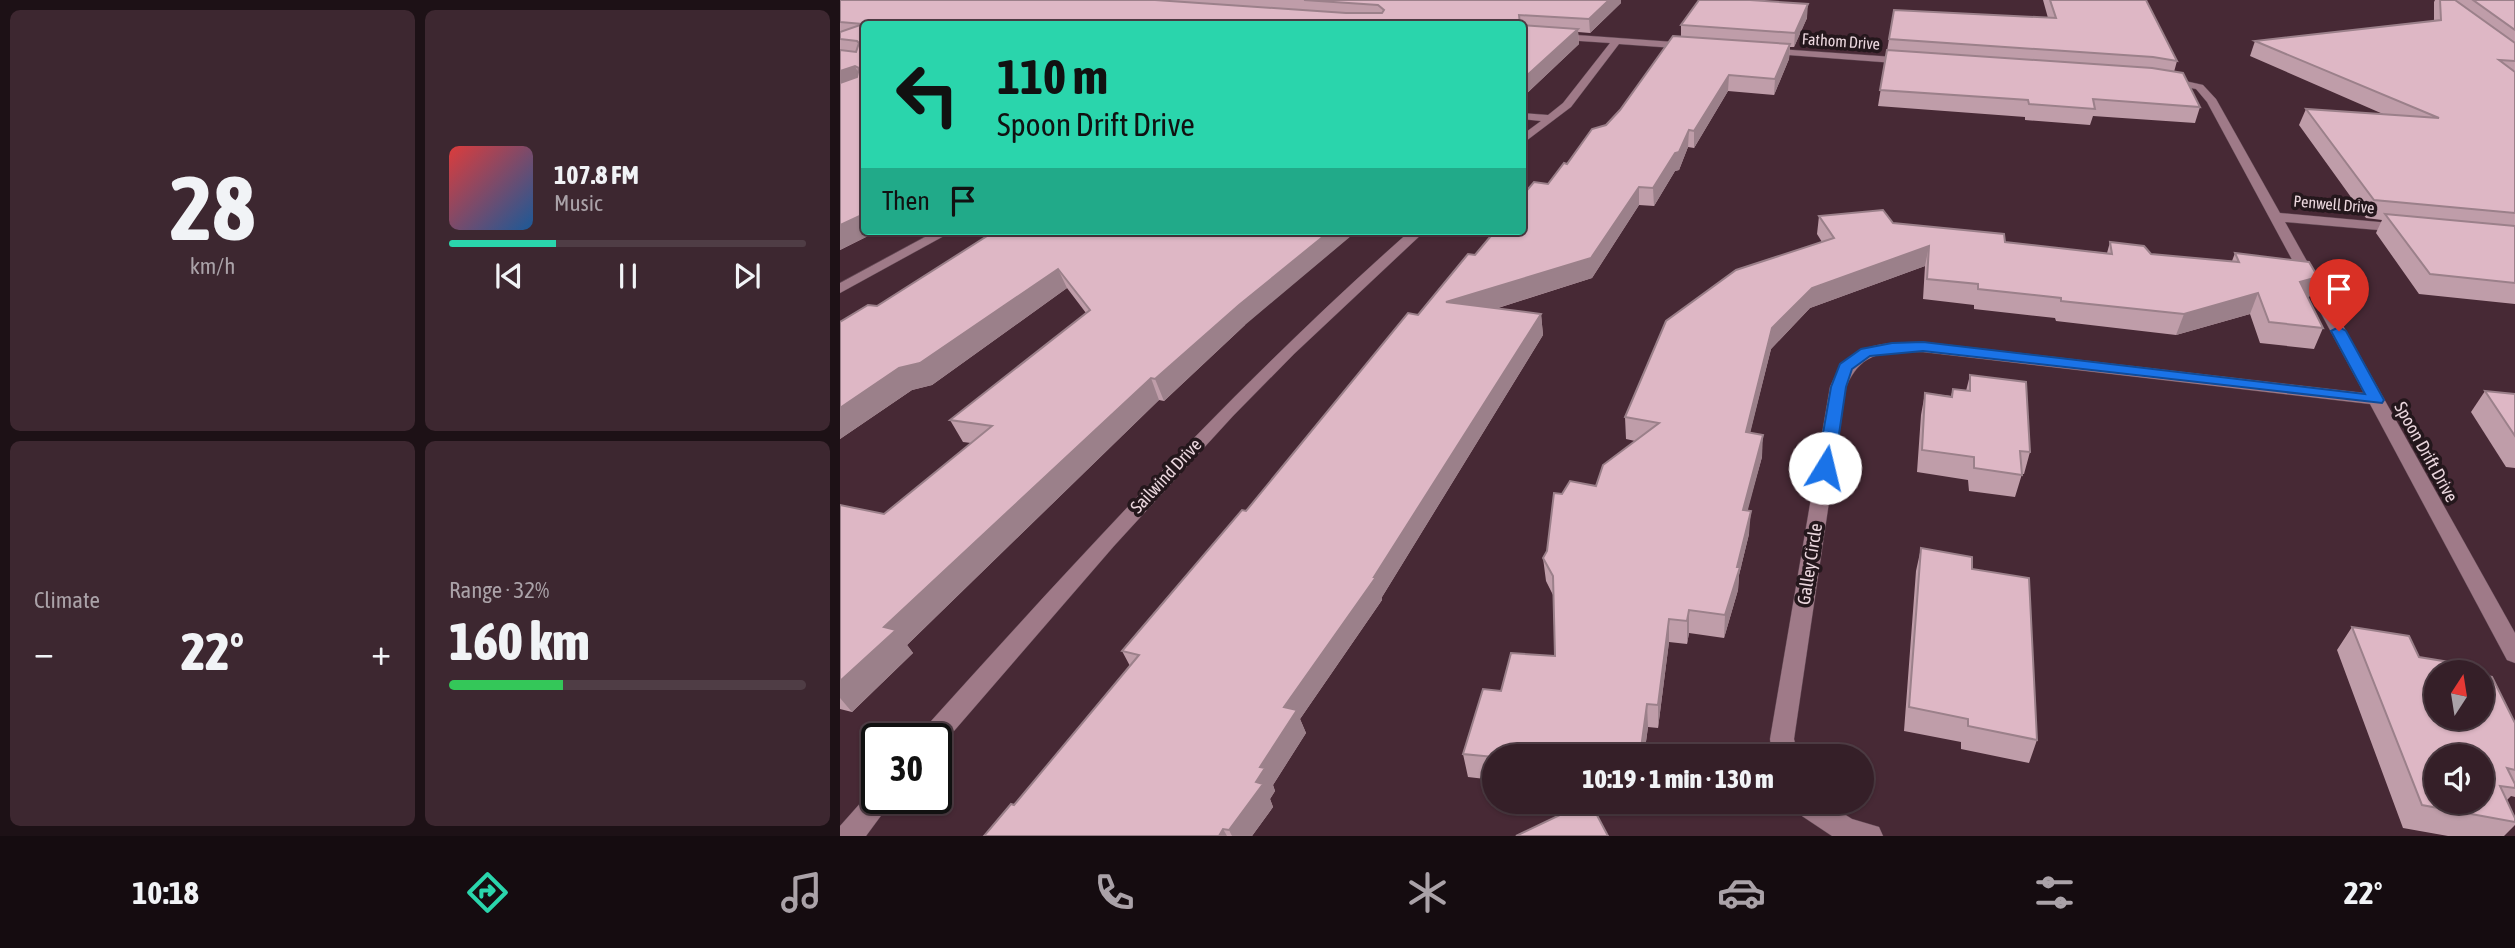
<!DOCTYPE html>
<meta charset="utf-8">
<style>
:root{--surface:#351f28;--page:#3d2730;--text:#f1f3f6;--muted:#aaa2a8;--line:#4f3d45;--accent:#2ad5ac}
body{margin:0;font-family:"Asap Condensed",sans-serif;background:var(--page);color:var(--text);height:100vh;display:flex;flex-direction:column;font-size:26px;white-space:nowrap}
*{box-sizing:border-box;margin:0}
p{font-size:23px;color:var(--muted)}
.icon{flex:none;width:38px;height:38px;fill:none;stroke:currentColor;stroke-width:2;stroke-linecap:round;stroke-linejoin:round}
.map{position:relative;flex:1;overflow:hidden}
.drawer{display:flex;flex-direction:column;gap:10px;padding:10px;background:#1d1116;width:840px}
.drawer>*{flex:none}
.hud{position:absolute;left:21px;top:21px;width:665px;height:214px;border-radius:7px;box-shadow:0 2px 5px #0004,0 0 0 2px var(--line);background:#2ad5ac;color:#111;overflow:hidden}
.needle{width:46px;rotate:12deg}
.buttons{position:absolute;left:1584px;top:660px;display:grid;gap:14px}
.buttons a{display:grid;place-items:center;width:70px;height:70px;border-radius:50%;background:var(--surface);box-shadow:0 2px 5px #0004,0 0 0 2px var(--line);font-size:35px}
.speed{position:absolute;left:21px;top:723px;display:flex;gap:14px;font-size:35px;font-weight:700;text-align:center}
.speed>*{display:grid;place-content:center;width:91px;height:91px;border-radius:50%;background:var(--surface);box-shadow:0 2px 5px #0004,0 0 0 2px var(--line);line-height:1}
.speed .limit{border:4px solid #111;border-radius:10px;background:#fff;color:#111}
.pin{position:absolute;display:grid;place-items:center;width:60px;height:60px;color:#fff;margin:-72px -30px;border-radius:50% 50% 50% 0;rotate:-45deg;box-shadow:0 0 7px #0007}
.pin .icon{rotate:45deg}
.me{position:absolute;width:77px;margin:-38px;rotate:9deg;stroke-linejoin:round;filter:drop-shadow(0 0 5px #0008)}
.turn{display:flex;align-items:center;gap:24px;height:147px;padding:0 21px;font-size:32px}
.turn .icon{width:91px;height:91px;stroke-width:2.5}
.turn b{display:block;font-size:49px;line-height:60px}
.then{display:flex;align-items:center;height:66px;padding:0 21px;background:#0003;gap:14px;font-size:26px}
.big{font-size:52px;font-weight:800;line-height:1.1}
.drawer .tile{flex:1;display:flex;flex-direction:column;justify-content:center;gap:10px;min-width:0;padding:0 24px;border-radius:10px;background:var(--page)}
.drawer .dial{align-items:center;gap:0}
.dial b{font-size:91px;line-height:1}
.song{display:flex;align-items:center;gap:21px}
.cover{width:84px;height:84px;border-radius:10px;background:linear-gradient(135deg,hsl(0 70% 55%),hsl(210 70% 35%))}
.played{height:7px;border-radius:4px;background:linear-gradient(90deg,var(--accent) 30%,var(--line) 30%)}
.keys{display:flex;justify-content:space-around;direction:ltr}
.heat{display:flex;justify-content:space-between;align-items:center;font-size:38px;direction:ltr}
.charge{height:10px;border-radius:5px;background:linear-gradient(90deg,#34c759 32%,var(--line) 0)}
.drawer .tiles{flex:1;display:grid;gap:10px;grid-template-columns:repeat(2,1fr)}
.trip{position:absolute;left:642px;top:744px;width:392px;height:70px;border-radius:35px;background:var(--surface);box-shadow:0 2px 5px #0004,0 0 0 2px var(--line);font-weight:800;line-height:70px;text-align:center}
.tab-bar{display:flex;height:112px;justify-content:space-around;align-items:center;background:#150c10;color:var(--muted)}
.tab-bar .icon{width:49px;height:49px}
.tab-bar .on{color:var(--accent)}
.tab-bar b{font-size:32px;color:var(--text)}
main{display:flex;flex:1;min-height:0}
.map>svg:first-child{display:block}
.lines{fill:none;stroke-linecap:round;stroke-linejoin:round}
.minor-casing{stroke:#614853;stroke-width:1}
.minor{fill:#9f7a88;fill-rule:evenodd}
.wall{fill:#bf9da9}
.shaded-wall{fill:#9b808a}
.building{fill:#deb7c5;stroke:#9b808a;stroke-width:2;fill-rule:evenodd}
.route{fill:#1a73e8;stroke:#114b97;stroke-width:2}
.labels{text-anchor:middle;stroke-width:7;stroke-linejoin:round;paint-order:stroke}
.far-street-label{font-size:16px;fill:#ebd7de;stroke:#24171c}
.street-label{font-size:18px;fill:#ebd7de;stroke:#24171c}
</style>
<main>
<section class="drawer">
<div class="tiles">
<div class="tile dial"><b>28</b><p>km/h</p></div>
<div class="tile">
<div class="song"><i class="cover"></i><div><b>107.8 FM</b><p>Music</p></div></div>
<div class="played"></div>
<div class="keys"><svg class="icon" aria-label="previous" viewBox="0 0 24 24"><path d="M18 5L8 12l10 7zM5 5v14"/></svg><svg class="icon" aria-label="pause" viewBox="0 0 24 24"><path d="M8 5v14M16 5v14"/></svg><svg class="icon" aria-label="next" viewBox="0 0 24 24"><path d="M6 5l10 7-10 7zM19 5v14"/></svg></div>
</div>
<div class="tile"><p>Climate</p>
<div class="heat"><a>−</a><b class="big">22°</b><a>+</a></div>
</div>
<div class="tile"><p>Range · 32%</p><b class="big">160 km</b><div class="charge"></div></div>
</div>
</section>
<div class="map">
<svg width="1675" height="836" viewBox="0 0 1675 836">
<rect width="100%" height="100%" fill="#472935"/>
<g class="lines">
<g class="minor-casing">
<g id="minor">
<path d="M682,31L848,43L853,46L848,49L779,44L731,107L682,144V135L701,121L682,119V113L708,115L723,103L770,43L682,37Z"/>
<path d="M925,48L1068,58L1073,61L1068,64L922,53L920,51Z"/>
<path d="M1327,77L1363,85L1376,99L1440,213L1561,224L1568,228L1561,232L1445,222L1675,633V663L1667,660L1530,404L1083,352C1047,352 1022,349 1006,387L954,739L958,756H932L930,739L990,387C1010,342 1039,343 1083,342L1524,393L1367,102L1356,89L1323,82V78Z"/>
<path d="M96,231H113L0,293V283Z"/>
<path d="M570,231H585L454,354L393,416L274,546L101,746L96,747V738H80L83,730C239,557 395,386 570,231Z"/>
<path d="M37,788V798H54L26,836H0V826L32,790Z"/>
<path d="M954,802H985L1012,819L1039,827L1043,836H992L962,816Z"/>
</g>
</g>
<use href="#minor" class="minor"/>
</g>
<g class="wall">
<path d="M0,0H781V3L750,33L738,32L739,44L682,98V24H24V231H38L0,250Z"/>
<path d="M1203,0H1306L1337,61L1334,72L1360,107L1355,123L1253,116L1250,125L1185,120V117L1038,106L1049,39L1208,18Z"/>
<path d="M1595,0H1675V304L1579,294L1536,233L1542,220L1526,218L1459,125L1466,109L1543,114L1410,56L1415,41L1594,21V2Z"/>
<path d="M967,18L954,47H950L949,59L934,95L888,91L854,148L848,147L839,170L835,171L814,206L799,205L752,278L655,309L701,314L703,335L542,597V600L460,719L466,733L433,785L435,791L430,799L433,807L412,836H144L174,805L290,666L282,651L578,315L635,255L708,184L780,110L841,36V25Z"/>
<path d="M979,216L1053,223L1165,242L1267,253L1270,242L1311,254L1392,261L1395,253L1478,277L1469,297H1468L1483,328L1474,349L1420,343L1410,314L1336,335L1216,321L1215,318L1134,309V305L1083,299L1085,266L970,308L931,349L910,432L922,457L907,510L909,534L899,575L898,590L884,638L849,633L847,644L829,642L818,728L808,727L804,756H654V780L628,777L623,754L661,691L715,656L713,595L706,581L703,558L707,551L722,494L756,486L795,441L786,439L785,417L982,242L977,234Z"/>
<path d="M155,231L405,325L324,401L319,400L67,645L73,653L12,712L0,709V505L44,514L131,443L123,442L110,420L246,313L227,288L92,385L72,390L0,439V322L37,306Z"/>
<path d="M1130,375L1190,452L1184,474H1182L1175,497L1129,491L1128,480L1077,472L1081,415L1085,393L1111,396L1113,389L1126,391Z"/>
<path d="M1645,391L1675,394V468L1666,467L1631,412Z"/>
<path d="M1081,548L1132,569L1197,740L1189,763L1121,749V742L1064,731L1076,571Z"/>
<path d="M1512,627L1579,657L1625,672L1675,723V797L1671,796L1667,800L1675,818V825L1664,836H1608L1563,828L1497,650Z"/>
</g>
<g class="shaded-wall">
<path d="M769,0H781V3L750,33L749,19Z"/>
<path d="M968,4L967,18L954,47L955,33Z"/>
<path d="M738,29L739,44L682,98V80Z"/>
<path d="M950,44L949,59L934,95L935,79Z"/>
<path d="M15,66L23,82L0,90V71Z"/>
<path d="M889,75L888,91L854,148V131Z"/>
<path d="M849,130L848,147L839,170L835,171L814,206L813,188Z"/>
<path d="M799,187V205L752,278L610,323L606,302Z"/>
<path d="M24,214V231H38L0,250V225Z"/>
<path d="M490,231H517L405,325L324,401L315,379L399,305Z"/>
<path d="M1089,246L1085,266L970,308L931,349L905,454L906,432L932,328L972,288Z"/>
<path d="M218,269L227,288L92,385L72,390L0,439V408L59,368Z"/>
<path d="M1478,277L1469,297L1451,302L1460,282Z"/>
<path d="M1418,293L1410,314L1336,335L1344,314Z"/>
<path d="M701,314L703,335L542,597V600L460,719L466,733L433,785L435,791L430,799L433,807L412,836H392L389,830L416,782L420,767L444,707L534,577Z"/>
<path d="M311,378L319,400L67,645L73,653L12,712L0,698V681L44,627Z"/>
<path d="M923,435L922,457L902,532L903,510Z"/>
<path d="M911,511L909,534L899,575L898,590L884,638L885,615Z"/>
<path d="M849,610V633L847,644V621Z"/>
<path d="M829,619V642L818,728V705Z"/>
<path d="M807,704L808,727L804,756H800Z"/>
<path d="M383,829L387,836H379Z"/>
</g>
<g class="building">
<path d="M0,0H315L506,13H542L544,10L538,5L464,0H769L749,19L679,15L680,24H24V214L0,225V83L17,77L19,68L15,66L0,71V50L16,52L19,43L17,41L0,39V32L23,24L0,22Z"/>
<path d="M859,0H910L968,4L955,33L841,25Z"/>
<path d="M1210,0H1306L1337,61L1313,57L1049,39L1054,10L1216,18Z"/>
<path d="M1600,0H1615L1675,43V61L1659,60L1675,72V213L1534,200L1466,109L1599,118L1415,41L1601,20Z"/>
<path d="M1633,0H1675V30Z"/>
<path d="M682,25L738,29L682,80Z"/>
<path d="M833,36L950,44L935,79L889,75L854,131L849,130L839,152L835,153L813,188L799,187L751,258L606,302L701,314L534,577H536L444,707L457,710L420,767L425,768L416,782L423,784L389,830L383,829L379,836H144L171,804L174,805L299,655L282,651L402,510L406,511L568,313L578,315L628,254L635,255L655,231H682V196L694,182L708,184L724,163L727,164L752,129L766,125L780,110Z"/>
<path d="M1047,50L1312,68L1343,73L1360,107L1253,99L1255,109L1189,104L1188,100L1040,90Z"/>
<path d="M1043,210L1053,223L1164,234L1165,242L1272,254L1270,242L1304,246L1311,254L1399,262L1395,253L1469,262L1478,277L1460,282L1483,328L1429,322L1418,293L1344,314L1221,301V298L1138,289V284L1087,279L1089,246L972,288L932,328L906,432L923,435L903,510L911,511L897,567H900L885,615L849,610L847,621L829,619L818,705L807,704L800,756H654V757L623,754L643,689L661,691L671,653L715,656L713,576L703,558L707,551L714,493L722,494L730,481L756,486L763,465L819,423L785,417L826,321L896,270L994,238L979,216Z"/>
<path d="M1545,214L1675,226V283L1590,274Z"/>
<path d="M155,231H490L399,305L315,379L311,378L44,627L56,630L0,681V505L44,514L152,426L110,420L250,310L218,269L80,363L59,368L0,408V322L28,305L37,306Z"/>
<path d="M1130,375L1186,382L1190,452L1180,451L1182,475L1134,468V457L1082,450L1085,393L1112,397L1113,389L1130,391Z"/>
<path d="M1645,391L1675,394V436Z"/>
<path d="M1081,548L1132,557V569L1189,578L1197,740L1128,726V719L1069,707Z"/>
<path d="M1512,627L1569,636L1579,657L1621,664L1625,672H1596V718H1642V675L1652,677L1675,723V770L1667,768L1675,784V788L1660,786L1675,818V822L1582,805ZM1596,756H1642V802H1596Z"/>
<path d="M747,802H750L768,836H676Z"/>
</g>
<path class="route" d="M1499,327L1506,331L1544,400L1542,403L1083,351L1030,356L1012,369L1006,387L994,468L985,473L977,468L991,387L1000,364L1021,349L1052,343L1083,342L1525,394L1491,331Z"/>
<g class="labels">
<g class="far-street-label">
<text transform="translate(1001 41) rotate(4)" y="6">Fathom Drive</text>
<text transform="translate(1494 204) rotate(5)" y="6">Penwell Drive</text>
</g>
<g class="street-label">
<text transform="translate(1586 452) rotate(61)" y="6">Spoon Drift Drive</text>
<text transform="translate(326 476) rotate(-47)" y="6">Sailwind Drive</text>
<text transform="translate(970 564) rotate(-81)" y="6">Galley Circle</text>
</g>
</g>
</svg>
<div class="buttons">
<a><svg class="needle" viewBox="-14 -14 28 28"><path d="M0-13l5 13h-10z" fill="#e53935"/><path d="M0 13l5-13h-10z" fill="#aaa2a8"/></svg></a>
<a><svg class="icon" aria-label="sound" viewBox="0 0 24 24"><path d="M4 9h4l5-4v14l-5-4H4zM17 9q2 3 0 6"/></svg></a>
</div>
<div class="speed"><div class="limit">30</div></div>
<div class="pin" style="left:1499px;top:331px;background:#d93025"><svg class="icon" aria-label="arrive" viewBox="0 0 24 24"><path d="M6 21V4h12l-3 4 3 4H6"/></svg></div>
<svg class="me" style="left:985px;top:468px" viewBox="-20 -20 40 40"><circle r="19" fill="#fff"/><path d="M0-13L10 11 0 6-10 11z" fill="#1a73e8"/></svg>
<div class="trip">10:19 · 1 min · 130 m</div>
<div class="hud">
<div class="turn"><svg class="icon" aria-label="left" viewBox="0 0 24 24"><path d="M17 20v-9H6M10 6l-5 5 5 5"/></svg><div><b>110 m</b>Spoon Drift Drive</div></div>
<div class="then">Then<svg class="icon" aria-label="arrive" viewBox="0 0 24 24"><path d="M6 21V4h12l-3 4 3 4H6"/></svg></div>
</div>
</div>
</main>
<nav class="tab-bar">
<b>10:18</b>
<svg class="icon on" aria-label="directions" viewBox="0 0 24 24"><path d="M12 3l9 9-9 9-9-9zM9 14v-3h6M13 9l2 2-2 2"/></svg>
<svg class="icon" aria-label="music" viewBox="0 0 24 24"><path d="M9 18V5l10-2v13"/><circle cx="6" cy="18" r="3"/><circle cx="16" cy="16" r="3"/></svg>
<svg class="icon" aria-label="phone" viewBox="0 0 24 24"><path d="M5 4h4l2 5-3 2q2 4 5 5l2-3 5 2v4C11 20 4 13 5 4z"/></svg>
<svg class="icon" aria-label="climate" viewBox="0 0 24 24"><path d="M12 3v18M4 7l16 10M4 17L20 7"/></svg>
<svg class="icon" aria-label="car" viewBox="0 0 24 24"><path d="M5 17H2v-5l4-1 3-4h7l3 4 3 1v5h-3M9 17h6M6 11h13"/><circle cx="7" cy="17" r="2"/><circle cx="17" cy="17" r="2"/></svg>
<svg class="icon" aria-label="filters" viewBox="0 0 24 24"><path d="M4 7h16M4 17h16"/><circle cx="9" cy="7" r="2"/><circle cx="15" cy="17" r="2"/></svg>
<b>22°</b>
</nav>
